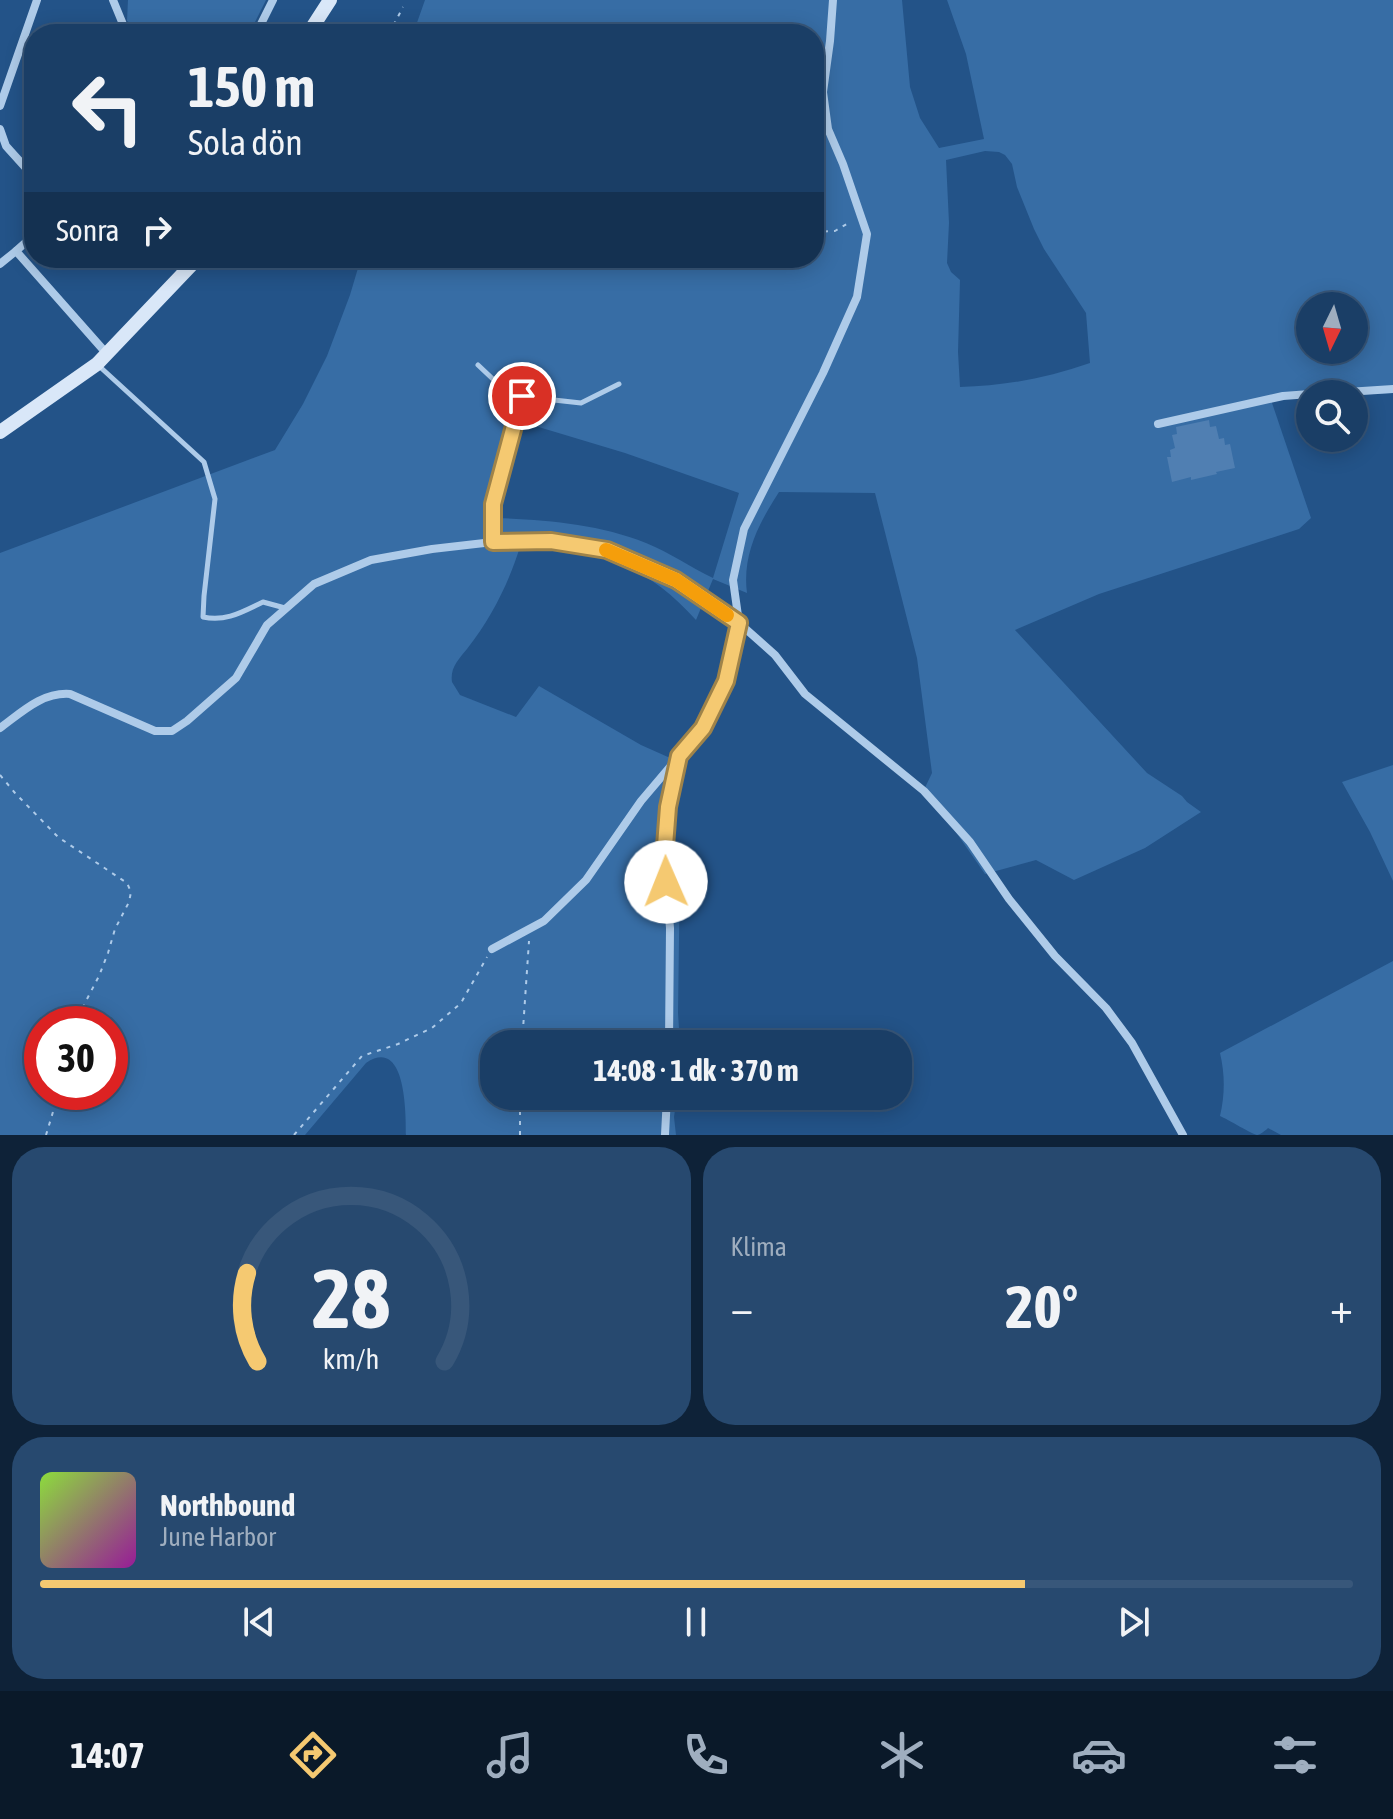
<!DOCTYPE html>
<html lang="tr">
<meta charset="utf-8">
<style>
:root{--surface:#1a3e66;--page:#27496f;--text:#f1f3f6;--muted:#9faebf;--line:#38577a;--accent:#f5c971}
body{margin:0;font-family:"Asap Condensed",sans-serif;background:var(--page);color:var(--text);height:100vh;display:flex;flex-direction:column;font-size:30px;white-space:nowrap}
*{box-sizing:border-box;margin:0}
p{font-size:26px;color:var(--muted)}
.icon{flex:none;width:44px;height:44px;fill:none;stroke:currentColor;stroke-width:2;stroke-linecap:round;stroke-linejoin:round}
.map{position:relative;height:1135px;overflow:hidden}
.panel{display:flex;flex-direction:column;gap:12px;padding:12px;background:#0e2238;flex:1}
.panel>*{flex:none}
.hud{position:absolute;left:24px;top:24px;width:800px;height:244px;border-radius:32px;box-shadow:0 4px 20px #0003,0 0 0 2px var(--line);background:#1a3e66;color:var(--text);overflow:hidden}
.needle{width:52px;rotate:185deg}
.tools{position:absolute;left:1296px;top:292px;display:grid;gap:16px}
.tools a{display:grid;place-items:center;width:72px;height:72px;border-radius:50%;background:var(--surface);box-shadow:0 4px 20px #0003,0 0 0 2px var(--line);font-size:40px}
.speed{position:absolute;left:24px;top:1006px;display:flex;gap:16px;font-size:40px;font-weight:700;text-align:center}
.speed>*{display:grid;place-content:center;width:104px;height:104px;border-radius:50%;background:var(--surface);box-shadow:0 4px 20px #0003,0 0 0 2px var(--line);line-height:1}
.speed .limit{border:12px solid #d22;background:#fff;color:#111}
.pin{position:absolute;display:grid;place-items:center;width:68px;height:68px;color:#fff;margin:-34px;border:4px solid #fff;border-radius:50%;box-shadow:0 2px 8px #0007}
.me{position:absolute;width:88px;margin:-44px;rotate:359deg;stroke-linejoin:round;filter:drop-shadow(0 0 6px #0008)}
.turn{display:flex;align-items:center;gap:28px;height:168px;padding:0 32px;font-size:36px}
.turn .icon{width:104px;height:104px;stroke-width:2.5}
.turn b{display:block;font-size:56px;line-height:68px}
.then{display:flex;align-items:center;height:76px;padding:0 32px;background:#0003;gap:16px;font-size:30px}
.big{font-size:60px;font-weight:700;line-height:1.1}
.panel .tile{flex:1;display:flex;flex-direction:column;justify-content:center;gap:12px;min-width:0;padding:0 28px;border-radius:32px;background:var(--page)}
.panel .dial{align-items:center;gap:0}
.dial svg{height:208px;overflow:visible;fill:none;stroke:var(--line);stroke-width:7;stroke-linecap:round;text-anchor:middle}
.dial text{fill:var(--text);stroke:none}
.song{display:flex;align-items:center;gap:24px}
.cover{width:96px;height:96px;border-radius:12px;background:linear-gradient(135deg,hsl(90 70% 55%),hsl(300 70% 35%))}
.played{height:8px;border-radius:4px;background:linear-gradient(90deg,var(--accent) 75%,var(--line) 75%)}
.keys{display:flex;justify-content:space-around;direction:ltr}
.heat{display:flex;justify-content:space-between;align-items:center;font-size:44px;direction:ltr}
.panel .tiles{flex:1;display:grid;gap:12px;grid-template-columns:1fr 1fr}
.tile:last-child{grid-column:span 2}
.trip{position:absolute;left:480px;top:1030px;width:432px;height:80px;border-radius:32px;background:var(--surface);box-shadow:0 4px 20px #0003,0 0 0 2px var(--line);font-weight:700;line-height:80px;text-align:center}
.tab-bar{display:flex;height:128px;justify-content:space-around;align-items:center;background:#0a1929;color:var(--muted)}
.tab-bar .icon{width:56px;height:56px}
.tab-bar .active{color:var(--accent)}
.tab-bar b{font-size:36px;color:var(--text)}
.map>svg:first-child{display:block}
.green{fill:#376da5;fill-rule:evenodd}
.building{fill:#507fb2}
.lines{fill:none;stroke-linecap:round;stroke-linejoin:round}
.path{stroke:#aecbe9;stroke-width:2;stroke-dasharray:4 6;stroke-linecap:butt}
.lane{stroke:#aecbe9;stroke-width:5}
.street{stroke:#aecbe9;stroke-width:8}
.secondary{stroke:#d9e7f8;stroke-width:14}
.route-casing{stroke:#9f8349;stroke-width:20}
.route{stroke:#f5c971;stroke-width:14}
.slow{stroke:#f59e0b;stroke-width:14}
</style>
<div class="map">
<svg width="1393" height="1135" viewBox="0 0 1393 1135">
<rect width="100%" height="100%" fill="#235388"/>
<g class="green">
<path d="M128,0H266L249,34H147L127,21Z"/>
<path d="M425,0H902L910,87L920,118L939,148L984,139L966,54L947,0H1393V393L1354,395L1310,394L1271,400L1311,518L1299,529L1099,594L1015,630L1147,773L1182,796L1187,802L1201,812L1145,848L1074,880L1036,860L985,874L953,828L922,794L932,773L917,658L875,493L779,492C759,523 742,555 747,593L713,579L696,620C648,566 591,543 520,547C508,585 491,618 467,649C458,660 450,668 452,682L460,695L516,717L539,686L641,745L686,765L676,807L672,856L680,866L678,1013L680,1044H494V1096H677L674,1117L676,1135H406C406,1113 406,1036 366,1063L305,1135H0V553L275,450L303,404L327,356L350,295L361,258H814V34H413ZM985,151L999,152L1005,155L1012,164L1017,187L1034,229L1044,249L1086,313L1090,363C1047,378 1005,386 960,387L958,352L960,280L951,272L947,263L949,223L946,160ZM1310,306H1354V350H1310ZM522,422L625,453L739,493L713,578C690,567 669,552 646,543C599,524 546,520 497,518ZM42,1024H110V1092H42Z"/>
<path d="M1393,765V881L1370,832L1342,782Z"/>
<path d="M1393,961V1135H1281L1268,1128C1266,1130 1260,1135 1257,1135C1254,1135 1227,1119 1220,1116C1225,1094 1225,1075 1220,1053Z"/>
</g>
<path class="building" d="M1209,420L1210,427L1216,426L1219,439L1224,438L1225,445L1230,444L1235,468L1216,472L1217,474L1191,480V477L1172,482L1167,457H1171L1170,450L1175,448L1172,435L1177,434L1176,427Z"/>
<g class="lines">
<g class="path">
<path d="M389,34L403,7"/>
<path d="M814,232L835,231L850,222"/>
<path d="M0,775L15,793L58,837L127,883L131,892L129,902L115,929L108,953L99,976L74,1024"/>
<path d="M522,1044L529,941"/>
<path d="M46,1135L59,1092"/>
<path d="M294,1135L362,1056L398,1044L432,1028L461,1003L487,957"/>
<path d="M520,1135V1096"/>
</g>
<g class="lane">
<path d="M478,365L496,382L522,396L554,400L581,403L619,384"/>
<path d="M99,366L204,462L215,499L204,596L203,617C226,622 242,612 263,602L285,608"/>
<path d="M493,542V504L522,396"/>
</g>
<g class="street">
<path d="M113,0L127,34"/>
<path d="M256,34L273,0"/>
<path d="M0,106L37,0"/>
<path d="M0,129L6,146L34,177"/>
<path d="M34,235L16,251L107,354"/>
<path d="M0,264L16,251"/>
<path d="M1316,394L1393,389"/>
<path d="M1158,424L1283,396L1310,394"/>
<path d="M0,728C22,712 42,692 70,694L155,731H172L187,721L236,678L267,625L314,584L371,560L432,549L493,542L551,541L607,550L676,580L739,623L775,655L805,694L924,791L970,842L1009,899L1055,956L1106,1008L1132,1043L1183,1135"/>
<path d="M492,949L544,921L586,880L641,801L703,728L726,681L739,623L733,580L744,529L823,373L857,297L867,234L843,164L828,129L823,92L830,41L833,0"/>
<path d="M669,1044L670,928L664,859L668,807L679,758"/>
<path d="M665,1135L667,1096"/>
</g>
<g class="secondary">
<path d="M308,34L330,0"/>
<path d="M0,432L97,364L198,258"/>
</g>
</g>
<g class="lines">
<g class="route-casing">
<path id="route" d="M522,396L493,504V542L551,541L607,550L676,580L739,623L726,681L703,728L679,756L668,807L664,859L666,882"/>
</g>
<use href="#route" class="route"/>
<path class="slow" d="M606,550L676,580L727,615"/>
</g>
</svg>
<div class="tools">
<a><svg class="needle" viewBox="-14 -14 28 28"><path d="M0-13l5 13h-10z" fill="#e53935"/><path d="M0 13l5-13h-10z" fill="#9faebf"/></svg></a>
<a><svg class="icon" aria-label="search" viewBox="0 0 24 24"><circle cx="10" cy="10" r="6"/><path d="M15 15l6 6"/></svg></a>
</div>
<div class="speed"><div class="limit">30</div></div>
<div class="pin" style="left:522px;top:396px;background:#d93025"><svg class="icon" aria-label="arrive" viewBox="0 0 24 24"><path d="M6 21V4h12l-3 4 3 4H6"/></svg></div>
<svg class="me" style="left:666px;top:882px" viewBox="-20 -20 40 40"><circle r="19" fill="#fff"/><path d="M0-13L10 11 0 6-10 11z" fill="#f5c971"/></svg>
<div class="trip">14:08 · 1 dk · 370 m</div>
<div class="hud">
<div class="turn"><svg class="icon" aria-label="left" viewBox="0 0 24 24"><path d="M17 20v-9H6M10 6l-5 5 5 5"/></svg><div><b>150 m</b>Sola dön</div></div>
<div class="then">Sonra<svg class="icon" aria-label="right" viewBox="0 0 24 24"><path d="M7 20v-9h11M14 6l5 5-5 5"/></svg></div>
</div>
</div>
<section class="panel">
<div class="tiles">
<div class="tile dial"><svg viewBox="0 0 100 80">
<path d="M14 69A42 42 0 1 1 86 69"/>
<path d="M14 69A42 42 0 0 1 10 35" stroke="#f5c971"/>
<text x="50" y="56" font-size="32" font-weight="700">28</text>
<text x="50" y="72" font-size="11">km/h</text>
</svg></div>
<div class="tile"><p>Klima</p>
<div class="heat"><a>−</a><b class="big">20°</b><a>+</a></div>
</div>
<div class="tile">
<div class="song"><i class="cover"></i><div><b>Northbound</b><p>June Harbor</p></div></div>
<div class="played"></div>
<div class="keys"><svg class="icon" aria-label="previous" viewBox="0 0 24 24"><path d="M18 5L8 12l10 7zM5 5v14"/></svg><svg class="icon" aria-label="pause" viewBox="0 0 24 24"><path d="M8 5v14M16 5v14"/></svg><svg class="icon" aria-label="next" viewBox="0 0 24 24"><path d="M6 5l10 7-10 7zM19 5v14"/></svg></div>
</div>
</div>
</section>
<nav class="tab-bar">
<b>14:07</b>
<svg class="icon active" aria-label="directions" viewBox="0 0 24 24"><path d="M12 3l9 9-9 9-9-9zM9 14v-3h6M13 9l2 2-2 2"/></svg>
<svg class="icon" aria-label="music" viewBox="0 0 24 24"><path d="M9 18V5l10-2v13"/><circle cx="6" cy="18" r="3"/><circle cx="16" cy="16" r="3"/></svg>
<svg class="icon" aria-label="phone" viewBox="0 0 24 24"><path d="M5 4h4l2 5-3 2q2 4 5 5l2-3 5 2v4C11 20 4 13 5 4z"/></svg>
<svg class="icon" aria-label="climate" viewBox="0 0 24 24"><path d="M12 3v18M4 7l16 10M4 17L20 7"/></svg>
<svg class="icon" aria-label="car" viewBox="0 0 24 24"><path d="M5 17H2v-5l4-1 3-4h7l3 4 3 1v5h-3M9 17h6M6 11h13"/><circle cx="7" cy="17" r="2"/><circle cx="17" cy="17" r="2"/></svg>
<svg class="icon" aria-label="filters" viewBox="0 0 24 24"><path d="M4 7h16M4 17h16"/><circle cx="9" cy="7" r="2"/><circle cx="15" cy="17" r="2"/></svg>
</nav>
